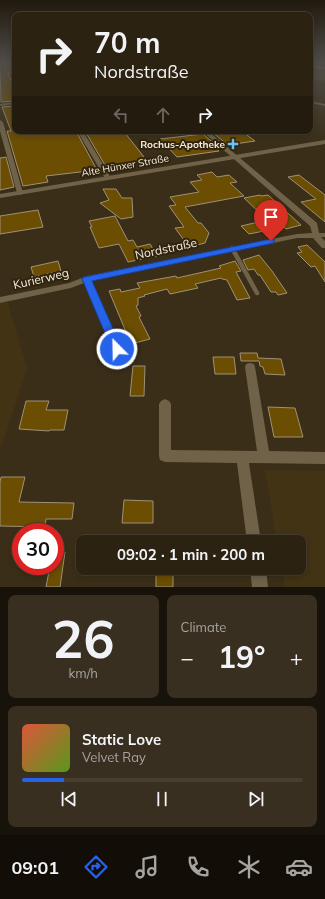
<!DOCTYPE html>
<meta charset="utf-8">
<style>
:root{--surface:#2c2212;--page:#382f20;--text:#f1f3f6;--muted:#a6a49f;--line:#483f32;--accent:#2563eb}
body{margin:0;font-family:Mulish,sans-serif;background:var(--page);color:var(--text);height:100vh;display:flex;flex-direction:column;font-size:15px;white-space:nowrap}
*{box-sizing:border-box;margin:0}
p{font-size:13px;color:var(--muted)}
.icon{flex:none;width:22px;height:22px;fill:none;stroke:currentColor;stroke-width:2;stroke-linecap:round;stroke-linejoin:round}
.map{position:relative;height:587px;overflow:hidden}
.drawer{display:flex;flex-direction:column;gap:8px;padding:8px;background:#18130a;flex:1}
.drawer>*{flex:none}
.top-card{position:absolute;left:12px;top:12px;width:301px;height:122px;border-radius:8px;box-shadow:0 2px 6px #0003,0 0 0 1px var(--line);background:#2c2212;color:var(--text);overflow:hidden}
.speed{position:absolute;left:12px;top:523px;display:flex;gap:8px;font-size:20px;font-weight:700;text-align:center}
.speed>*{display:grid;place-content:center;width:52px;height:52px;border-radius:50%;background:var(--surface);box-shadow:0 2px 6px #0003,0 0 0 1px var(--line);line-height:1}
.speed .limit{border:6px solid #d22;background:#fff;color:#111}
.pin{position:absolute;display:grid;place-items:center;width:34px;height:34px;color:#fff;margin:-41px -17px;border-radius:50% 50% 50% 0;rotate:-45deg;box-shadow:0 0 4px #0007}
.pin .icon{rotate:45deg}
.me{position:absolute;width:44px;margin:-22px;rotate:337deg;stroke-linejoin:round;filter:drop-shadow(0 0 3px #0008)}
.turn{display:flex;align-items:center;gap:14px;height:84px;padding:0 16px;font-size:18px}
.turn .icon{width:52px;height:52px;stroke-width:2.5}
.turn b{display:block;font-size:28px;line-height:34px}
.lanes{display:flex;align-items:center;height:38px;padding:0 16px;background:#0003;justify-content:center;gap:20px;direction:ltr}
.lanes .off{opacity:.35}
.big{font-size:30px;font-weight:700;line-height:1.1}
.drawer .card{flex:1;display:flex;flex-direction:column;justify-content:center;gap:6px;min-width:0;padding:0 14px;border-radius:8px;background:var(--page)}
.drawer .dial{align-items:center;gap:0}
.dial b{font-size:52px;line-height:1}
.song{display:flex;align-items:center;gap:12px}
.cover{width:48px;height:48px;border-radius:6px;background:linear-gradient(135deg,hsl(10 70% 55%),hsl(90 70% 35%))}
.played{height:4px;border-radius:2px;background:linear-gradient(90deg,var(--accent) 15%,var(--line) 15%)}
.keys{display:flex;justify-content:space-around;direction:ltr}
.heat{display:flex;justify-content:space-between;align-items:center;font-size:22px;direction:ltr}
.drawer .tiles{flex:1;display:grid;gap:8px;grid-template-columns:1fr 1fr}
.card:last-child{grid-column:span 2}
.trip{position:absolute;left:76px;top:535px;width:230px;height:40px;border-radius:8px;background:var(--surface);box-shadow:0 2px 6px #0003,0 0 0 1px var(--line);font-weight:700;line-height:40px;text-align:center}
.menu{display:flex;height:64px;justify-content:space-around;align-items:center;background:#120e07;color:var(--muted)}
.menu .icon{width:28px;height:28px}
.menu .on{color:var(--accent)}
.menu b{font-size:18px;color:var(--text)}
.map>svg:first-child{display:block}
.built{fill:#423315}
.green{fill:#51401b}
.building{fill:#6b4e01;stroke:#9f9178}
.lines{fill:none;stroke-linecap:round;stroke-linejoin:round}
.service{stroke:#6f6249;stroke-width:4.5}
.minor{fill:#6f6249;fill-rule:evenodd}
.tertiary{fill:#6f6249;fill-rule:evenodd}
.primary{fill:#ac925d;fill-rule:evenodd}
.route{fill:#2563eb;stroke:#184099}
.poi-dot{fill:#6ac3f1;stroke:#30240e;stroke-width:1.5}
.labels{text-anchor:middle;stroke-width:4;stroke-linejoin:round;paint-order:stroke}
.far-poi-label{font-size:10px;font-weight:bold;fill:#f4eddf;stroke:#30240e;text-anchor:end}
.far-street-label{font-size:10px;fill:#f4eddf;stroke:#30240e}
.street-label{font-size:12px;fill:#f4eddf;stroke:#30240e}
</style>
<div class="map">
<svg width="325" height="587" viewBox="0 0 325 587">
<rect width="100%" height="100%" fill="#3a2e18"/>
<g class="built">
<path d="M7,300L27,368L2,446H0V302Z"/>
<path d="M265,470L325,471V587H285L282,568H299V542H277Z"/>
</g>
<path class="green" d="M310,68L325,70V81L310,79Z"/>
<g class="building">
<path d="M0,63H9L13,72L8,73L14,89H15V101L1,102Z"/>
<path d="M15,106V131H76L97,170L46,176L48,182L23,186L7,131H11L2,107Z"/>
<path d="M85,131H93V134L106,132L108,134L125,133L148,162L106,167Z"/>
<path d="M225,131H229L233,134L243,132L255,141L228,145L213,133Z"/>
<path d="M203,134L218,147H215L219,151L177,157L160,139Z"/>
<path d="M6,157L14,187L0,190V158Z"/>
<path d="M212,172L217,177L229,175L237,182L230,183L244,196L185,207L198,223H201L209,233L205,243L189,247L175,228L184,227L169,206L176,205L170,197L199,192L190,182L202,180L197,175Z"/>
<path d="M299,175L325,195V222L301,202L316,199L288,177Z"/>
<path d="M103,189H116L122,198H132L133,217L121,219L100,203L109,200Z"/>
<path d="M260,195L261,196L268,195L301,225L286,229L284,227L249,234L241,226L263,221L258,216L262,215L244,198Z"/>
<path d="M38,210L43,227L0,234V216Z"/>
<path d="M115,216L128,241L133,240L137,247L150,244L157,256L128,262L119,244L99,248L90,227H92L89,221Z"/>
<path d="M307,245L325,262V282L315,266L311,267L297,253L302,252L298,247Z"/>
<path d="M259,255L272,271L287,293L278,295L276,292H271L260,275H258L254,269L248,270L243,260Z"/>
<path d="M58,261L61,271L34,277L31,267Z"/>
<path d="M235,261L241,271L236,272L250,298L237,300L227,280L222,279L221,278L195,284L198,288L170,294L167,289L144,295L145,296L138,298V305L136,306L141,316L139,317L150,339L131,344L109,291L120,289L121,292L140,288L137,283L176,276L177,278L221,268L219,266Z"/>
<path d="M240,353H257L258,358L281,359L285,375L265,374L263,367L260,366L259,361H241Z"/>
<path d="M213,357H234L236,374H215Z"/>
<path d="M133,366H145L144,396H130Z"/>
<path d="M26,401H49L46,410H68L64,430H50L49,431L19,429Z"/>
<path d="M268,407L295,408L303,437H274Z"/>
<path d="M1,477H25L19,502L74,503L72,519H46L45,527L0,526V482Z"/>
<path d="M124,500L153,501V523H122Z"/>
<path d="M55,552H65L60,587H46L50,566H55Z"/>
<rect x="156" y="568" width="17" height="19"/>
</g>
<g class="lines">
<path class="service" d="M232,248L257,293"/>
<g class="minor">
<path d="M310,101L325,104V106L310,103Z"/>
<path d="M15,102V104L0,106V104Z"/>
<path d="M0,120L3,122L23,193L22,194L20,195L17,193L0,131Z"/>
<path d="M77,131H83L111,178L110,179L105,178Z"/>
<path d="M202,131H208L317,223L319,233H325V237H321L325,241V248H322L313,238H297L92,281L122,349L121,352L117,353L113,352L112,349L84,283L71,288L0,303V297L69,283L87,276L297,234L312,233L310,226Z"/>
<path d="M250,363L254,364L255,367L269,451L325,452V464L249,463L261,542H247L237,463L165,462L160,460L159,456V404L161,401L165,399L169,401L171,404V450L257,451L245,367L246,364Z"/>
<path d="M250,568H266L268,587H252Z"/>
</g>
<path class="tertiary" d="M325,140V144L0,198V194Z"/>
<path class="primary" d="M310,65L325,67V69L310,67Z"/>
</g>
<linearGradient id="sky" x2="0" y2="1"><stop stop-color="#20190d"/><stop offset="0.43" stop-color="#4f4c48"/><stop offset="1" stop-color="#4f4c48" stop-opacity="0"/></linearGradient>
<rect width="325" height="145" fill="url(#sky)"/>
<path class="route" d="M271,239H274V243L92,281L122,349L120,352H113L82,279L84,277Z"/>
<path class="poi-dot" d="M231 138h4v4h4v4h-4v4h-4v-4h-4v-4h4z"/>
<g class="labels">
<g class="far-poi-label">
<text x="225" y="148">Rochus-Apotheke</text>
</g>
<g class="far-street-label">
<text transform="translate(125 165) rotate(-10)" y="4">Alte Hünxer Straße</text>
</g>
<g class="street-label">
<text transform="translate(166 249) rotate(-12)" y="4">Nordstraße</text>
<text transform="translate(41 279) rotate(-13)" y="4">Kurierweg</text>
</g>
</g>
</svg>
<div class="speed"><div class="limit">30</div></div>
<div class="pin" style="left:271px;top:241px;background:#d93025"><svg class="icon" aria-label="arrive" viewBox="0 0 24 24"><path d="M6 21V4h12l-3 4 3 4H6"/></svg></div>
<svg class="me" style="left:117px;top:349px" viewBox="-20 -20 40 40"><circle r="17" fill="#2563eb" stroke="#fff" stroke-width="3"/><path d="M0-11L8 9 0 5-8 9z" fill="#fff"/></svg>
<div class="trip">09:02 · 1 min · 200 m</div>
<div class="top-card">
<div class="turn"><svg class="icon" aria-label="right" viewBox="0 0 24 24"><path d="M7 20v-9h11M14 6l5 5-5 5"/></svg><div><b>70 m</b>Nordstraße</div></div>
<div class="lanes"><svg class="icon off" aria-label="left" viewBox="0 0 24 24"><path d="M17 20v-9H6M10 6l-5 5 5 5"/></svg><svg class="icon off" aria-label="ahead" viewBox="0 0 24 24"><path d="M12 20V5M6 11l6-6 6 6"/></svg><svg class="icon" aria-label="right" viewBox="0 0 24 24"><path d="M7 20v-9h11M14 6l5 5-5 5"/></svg></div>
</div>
</div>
<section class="drawer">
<div class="tiles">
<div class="card dial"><b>26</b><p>km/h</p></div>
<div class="card"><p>Climate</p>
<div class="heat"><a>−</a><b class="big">19°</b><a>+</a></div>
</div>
<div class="card">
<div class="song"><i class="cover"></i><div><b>Static Love</b><p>Velvet Ray</p></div></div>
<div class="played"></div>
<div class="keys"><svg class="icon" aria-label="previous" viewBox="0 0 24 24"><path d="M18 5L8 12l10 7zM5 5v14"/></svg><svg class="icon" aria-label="pause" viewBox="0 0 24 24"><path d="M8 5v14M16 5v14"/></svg><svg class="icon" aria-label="next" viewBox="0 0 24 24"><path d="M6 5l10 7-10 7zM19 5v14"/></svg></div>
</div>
</div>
</section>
<nav class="menu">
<b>09:01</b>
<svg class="icon on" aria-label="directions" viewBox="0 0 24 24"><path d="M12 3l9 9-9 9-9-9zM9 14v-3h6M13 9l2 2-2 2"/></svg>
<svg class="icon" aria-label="music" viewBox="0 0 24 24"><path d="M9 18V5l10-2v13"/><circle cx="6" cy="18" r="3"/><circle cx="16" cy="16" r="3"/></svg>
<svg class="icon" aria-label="phone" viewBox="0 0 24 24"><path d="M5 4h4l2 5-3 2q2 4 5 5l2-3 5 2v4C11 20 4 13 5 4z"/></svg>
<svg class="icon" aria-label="climate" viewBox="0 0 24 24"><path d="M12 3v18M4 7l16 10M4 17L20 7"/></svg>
<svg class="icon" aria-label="car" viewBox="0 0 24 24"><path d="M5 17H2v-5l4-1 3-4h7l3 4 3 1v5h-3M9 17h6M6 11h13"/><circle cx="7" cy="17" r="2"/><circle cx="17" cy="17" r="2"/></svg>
</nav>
